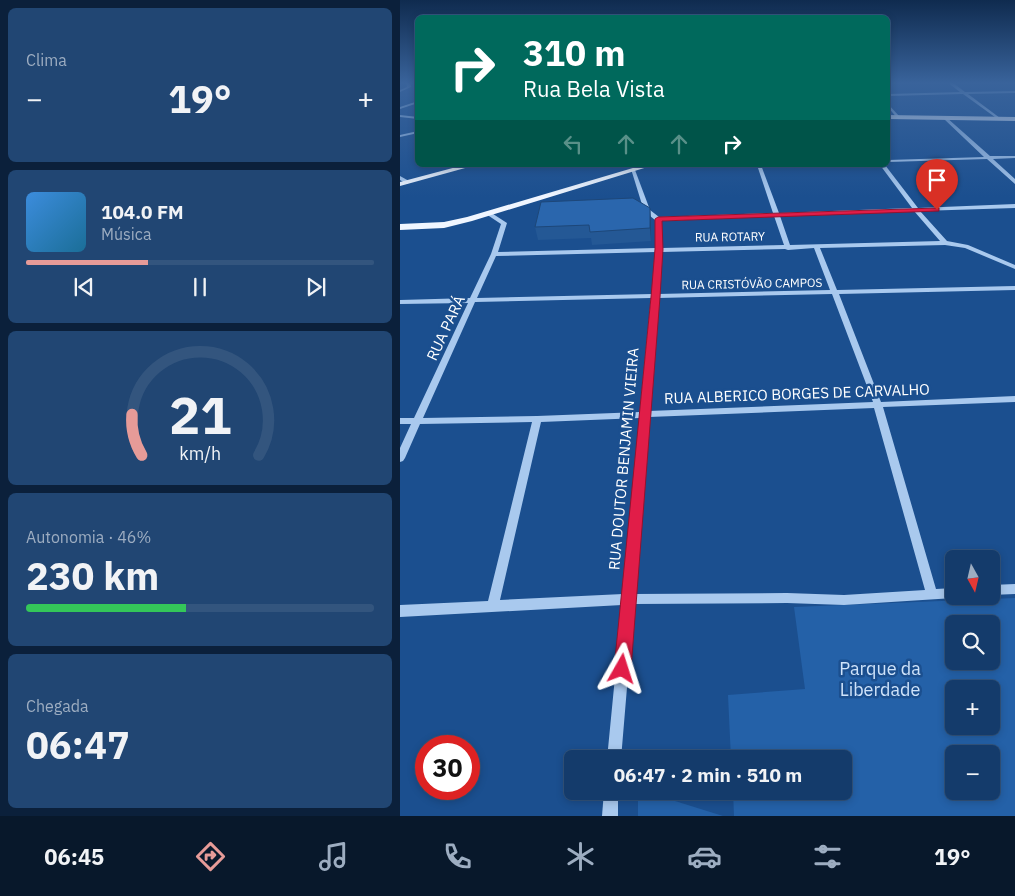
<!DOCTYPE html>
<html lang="pt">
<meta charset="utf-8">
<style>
:root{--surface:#143b6b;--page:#214673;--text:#f1f3f6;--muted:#9dadc1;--line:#33557e;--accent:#e69b98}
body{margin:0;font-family:"IBM Plex Sans",sans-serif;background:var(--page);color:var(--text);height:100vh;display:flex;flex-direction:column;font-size:19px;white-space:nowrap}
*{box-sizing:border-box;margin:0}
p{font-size:16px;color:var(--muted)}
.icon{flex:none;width:28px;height:28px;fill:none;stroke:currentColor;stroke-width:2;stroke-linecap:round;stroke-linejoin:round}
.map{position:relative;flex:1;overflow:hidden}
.sheet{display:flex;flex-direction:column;gap:8px;padding:8px;background:#0b203b;width:400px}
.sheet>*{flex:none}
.top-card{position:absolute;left:15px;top:15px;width:475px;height:152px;border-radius:8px;box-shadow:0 2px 8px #0003,0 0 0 1px var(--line);background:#00695c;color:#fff;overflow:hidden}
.needle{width:32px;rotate:172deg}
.buttons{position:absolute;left:545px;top:550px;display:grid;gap:10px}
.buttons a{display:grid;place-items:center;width:55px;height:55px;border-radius:8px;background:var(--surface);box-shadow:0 2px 8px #0003,0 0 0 1px var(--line);font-size:25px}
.speed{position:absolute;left:15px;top:735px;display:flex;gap:10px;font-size:25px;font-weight:700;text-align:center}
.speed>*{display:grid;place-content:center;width:65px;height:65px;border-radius:50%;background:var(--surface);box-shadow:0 2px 8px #0003,0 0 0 1px var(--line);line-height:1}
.speed .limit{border:8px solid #d22;background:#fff;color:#111}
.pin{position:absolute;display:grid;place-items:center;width:42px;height:42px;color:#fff;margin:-51px -21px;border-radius:50% 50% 50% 0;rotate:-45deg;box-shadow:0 0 5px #0007}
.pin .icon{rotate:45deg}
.me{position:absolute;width:55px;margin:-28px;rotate:6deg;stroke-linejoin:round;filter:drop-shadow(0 0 4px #0008)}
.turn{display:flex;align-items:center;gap:18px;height:105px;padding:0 25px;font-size:22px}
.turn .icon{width:65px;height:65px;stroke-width:2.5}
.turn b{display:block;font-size:35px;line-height:42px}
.lanes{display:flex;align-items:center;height:48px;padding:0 25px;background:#0003;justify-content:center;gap:25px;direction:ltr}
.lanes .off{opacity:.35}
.big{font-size:38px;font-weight:800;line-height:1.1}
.sheet .card{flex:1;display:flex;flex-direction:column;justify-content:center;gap:8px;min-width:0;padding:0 18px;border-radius:8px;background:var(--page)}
.sheet .dial{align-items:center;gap:0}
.dial svg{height:130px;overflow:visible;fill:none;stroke:var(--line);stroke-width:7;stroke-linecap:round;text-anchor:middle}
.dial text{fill:var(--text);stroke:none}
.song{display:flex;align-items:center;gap:15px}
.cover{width:60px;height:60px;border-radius:8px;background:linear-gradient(135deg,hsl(210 70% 55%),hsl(200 70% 35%))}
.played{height:5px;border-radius:2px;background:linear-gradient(90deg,var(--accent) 35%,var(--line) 35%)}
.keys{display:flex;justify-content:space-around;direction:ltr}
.heat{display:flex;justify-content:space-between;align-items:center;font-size:28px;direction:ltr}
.charge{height:8px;border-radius:4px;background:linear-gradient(90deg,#34c759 46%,var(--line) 0)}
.trip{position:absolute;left:164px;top:750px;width:288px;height:50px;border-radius:8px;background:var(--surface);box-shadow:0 2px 8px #0003,0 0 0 1px var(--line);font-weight:800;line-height:50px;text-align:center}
.tabs{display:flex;height:80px;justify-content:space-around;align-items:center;background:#08182b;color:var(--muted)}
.tabs .icon{width:35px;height:35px}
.tabs .active{color:var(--accent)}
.tabs b{font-size:22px;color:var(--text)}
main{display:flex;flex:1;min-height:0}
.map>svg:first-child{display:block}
.green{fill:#2461a8;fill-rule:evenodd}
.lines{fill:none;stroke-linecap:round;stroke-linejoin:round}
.minor{fill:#a9c9ee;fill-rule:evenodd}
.major{fill:#f0f6ff;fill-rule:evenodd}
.wall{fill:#245895}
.shaded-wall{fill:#1d4779}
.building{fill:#2a66ad;stroke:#1d4779}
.route{fill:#e11d48;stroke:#92132f}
.labels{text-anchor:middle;stroke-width:5;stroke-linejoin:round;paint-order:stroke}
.far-street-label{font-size:12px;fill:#fff;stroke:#1b4f8f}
.street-label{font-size:15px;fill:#fff;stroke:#1b4f8f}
.near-park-label{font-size:18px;fill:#cfe3fa;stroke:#1b4f8f}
</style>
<main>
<section class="sheet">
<div class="card"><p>Clima</p>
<div class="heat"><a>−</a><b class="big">19°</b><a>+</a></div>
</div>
<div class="card">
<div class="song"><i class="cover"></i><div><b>104.0 FM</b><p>Música</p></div></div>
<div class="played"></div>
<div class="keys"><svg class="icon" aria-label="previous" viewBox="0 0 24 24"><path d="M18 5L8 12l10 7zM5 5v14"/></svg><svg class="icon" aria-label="pause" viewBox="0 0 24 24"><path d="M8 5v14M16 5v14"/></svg><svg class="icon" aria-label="next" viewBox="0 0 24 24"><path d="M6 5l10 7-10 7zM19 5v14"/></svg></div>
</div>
<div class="card dial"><svg viewBox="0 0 100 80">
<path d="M14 69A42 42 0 1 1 86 69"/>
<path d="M14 69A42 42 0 0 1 8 44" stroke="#e69b98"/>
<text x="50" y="56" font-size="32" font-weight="700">21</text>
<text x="50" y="72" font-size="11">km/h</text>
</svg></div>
<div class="card"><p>Autonomia · 46%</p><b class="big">230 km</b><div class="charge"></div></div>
<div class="card"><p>Chegada</p><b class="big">06:47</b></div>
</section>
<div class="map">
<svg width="615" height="816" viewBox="0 0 615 816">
<rect width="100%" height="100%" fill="#1b4f8f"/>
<g class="green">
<path d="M615,598V816H334L333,791H442V759H331L328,695L405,689L394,607ZM554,624H591V661H554ZM554,689H591V726H554ZM554,754H591V791H554Z"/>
<path d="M238,791H243L323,816H238Z"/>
</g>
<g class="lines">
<g class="minor">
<path d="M6,82H10L11,87L0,92V90L7,87Z"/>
<path d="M552,82L565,92L615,91V93L568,94L600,118L599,120L563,94L488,96V94L560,92L547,82Z"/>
<path d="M18,101V103L0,109V107Z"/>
<path d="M488,104L499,116V118H497L488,107Z"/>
<path d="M0,115L18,117V119L0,117Z"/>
<path d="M544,117H546L590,156H615V158L593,159L615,179V184L587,159L488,162V160L584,157L544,119Z"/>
<path d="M18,131V133L0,137V135Z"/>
<path d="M357,165H361L379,213L512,208L480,165H485L518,208L615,204V208L520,211L547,241L568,245L615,265V269L565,248L545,245L420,248L437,290L615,286V290L439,294L481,402L615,396V402L483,407L536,589L554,588V596L558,597L554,598L444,605L387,603L234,604L221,759H207L222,605L0,617V605L88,601L132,422L20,424L5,458L3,461L0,462V448L11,424H0V418H14L68,303L0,304V300L70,298L91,254L101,224L86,214V212H90L107,223L98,252L256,248L255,220L244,211L231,169L235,170L250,210L259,217L373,213ZM514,211L540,241L390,245L380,216ZM374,216L384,245L262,248L261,221ZM414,248L430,290L258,294L262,252L385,249L388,250ZM256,252L252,294L77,298L96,256ZM432,294L473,402L249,411L258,298ZM251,298L240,412L137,416L23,418L75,302ZM474,408L525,590L444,595L387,593L234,594L249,417ZM240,418L223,594L100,600L141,422Z"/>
<path d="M0,176L9,181L10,182L7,184L0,180Z"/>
<path d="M615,584V594L591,595V585Z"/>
<path d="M204,791H218V816H202Z"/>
</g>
<g class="major">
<path d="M488,115L615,117V121L488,119Z"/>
<path d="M64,165H76L0,186V182Z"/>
<path d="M243,165H254L72,221L44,228L0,230V224L44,222L67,217Z"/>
</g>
</g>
<path class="wall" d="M250,208L251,241L192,245L191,238L138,240L135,227Z"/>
<path class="shaded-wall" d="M250,208L251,221V241L250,228Z"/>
<path class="building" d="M233,198L250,208V228L190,232L189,225L135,227L141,202Z"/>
<linearGradient id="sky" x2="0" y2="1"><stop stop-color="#0f2b4f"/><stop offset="0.42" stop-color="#39639b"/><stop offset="1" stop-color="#39639b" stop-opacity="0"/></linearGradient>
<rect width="615" height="197" fill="url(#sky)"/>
<path class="route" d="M537,208H539V211L262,221L263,249L260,297L231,669L228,675L222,678L216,675L214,669L251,297L255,249V219L258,217Z"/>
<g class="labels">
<g class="far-street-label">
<text transform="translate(330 237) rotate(-1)" y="4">RUA ROTARY</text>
<text transform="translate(352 284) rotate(-1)" y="4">RUA CRISTÓVÃO CAMPOS</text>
</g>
<g class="street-label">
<text transform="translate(46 328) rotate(-65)" y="5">RUA PARÁ</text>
<text transform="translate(397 394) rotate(-2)" y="5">RUA ALBERICO BORGES DE CARVALHO</text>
<text transform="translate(224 459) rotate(-85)" y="5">RUA DOUTOR BENJAMIN VIEIRA</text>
</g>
<g class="near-park-label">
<text x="480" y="675">Parque da<tspan x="480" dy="21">Liberdade</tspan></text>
</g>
</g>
</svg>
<div class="buttons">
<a><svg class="needle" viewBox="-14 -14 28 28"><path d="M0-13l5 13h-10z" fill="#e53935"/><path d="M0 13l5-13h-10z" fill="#9dadc1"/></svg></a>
<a><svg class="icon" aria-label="search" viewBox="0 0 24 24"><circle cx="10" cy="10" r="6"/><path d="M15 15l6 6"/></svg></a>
<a>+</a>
<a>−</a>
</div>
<div class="speed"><div class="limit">30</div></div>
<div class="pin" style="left:537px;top:210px;background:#d93025"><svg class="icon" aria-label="arrive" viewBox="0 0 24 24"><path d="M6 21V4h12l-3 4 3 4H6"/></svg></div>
<svg class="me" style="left:222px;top:669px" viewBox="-20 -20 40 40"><path d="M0-17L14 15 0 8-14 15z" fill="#e11d48" stroke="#fff" stroke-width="4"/></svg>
<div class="trip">06:47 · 2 min · 510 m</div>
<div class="top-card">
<div class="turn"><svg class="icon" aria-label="right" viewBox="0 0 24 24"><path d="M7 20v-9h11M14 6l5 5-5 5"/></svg><div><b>310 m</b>Rua Bela Vista</div></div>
<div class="lanes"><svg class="icon off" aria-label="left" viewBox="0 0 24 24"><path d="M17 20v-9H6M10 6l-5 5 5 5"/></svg><svg class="icon off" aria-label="ahead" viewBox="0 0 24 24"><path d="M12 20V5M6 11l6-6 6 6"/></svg><svg class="icon off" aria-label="ahead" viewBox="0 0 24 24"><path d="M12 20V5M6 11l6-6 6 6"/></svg><svg class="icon" aria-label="right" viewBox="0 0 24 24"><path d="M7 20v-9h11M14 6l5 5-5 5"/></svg></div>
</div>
</div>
</main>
<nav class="tabs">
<b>06:45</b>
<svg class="icon active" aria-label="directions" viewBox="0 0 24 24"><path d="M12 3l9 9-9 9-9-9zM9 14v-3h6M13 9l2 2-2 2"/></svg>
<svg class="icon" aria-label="music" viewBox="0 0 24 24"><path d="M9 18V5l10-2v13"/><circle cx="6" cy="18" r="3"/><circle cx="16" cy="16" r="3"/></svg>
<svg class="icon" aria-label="phone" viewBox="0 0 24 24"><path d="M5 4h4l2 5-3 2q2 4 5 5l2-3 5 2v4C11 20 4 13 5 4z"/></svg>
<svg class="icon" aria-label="climate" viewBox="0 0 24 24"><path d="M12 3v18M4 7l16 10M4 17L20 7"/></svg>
<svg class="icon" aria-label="car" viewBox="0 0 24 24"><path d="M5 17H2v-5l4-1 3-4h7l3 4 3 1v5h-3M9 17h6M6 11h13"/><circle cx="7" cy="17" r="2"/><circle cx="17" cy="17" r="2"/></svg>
<svg class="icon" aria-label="filters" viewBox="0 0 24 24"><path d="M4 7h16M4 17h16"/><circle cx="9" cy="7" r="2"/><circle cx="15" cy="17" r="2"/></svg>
<b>19°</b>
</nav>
